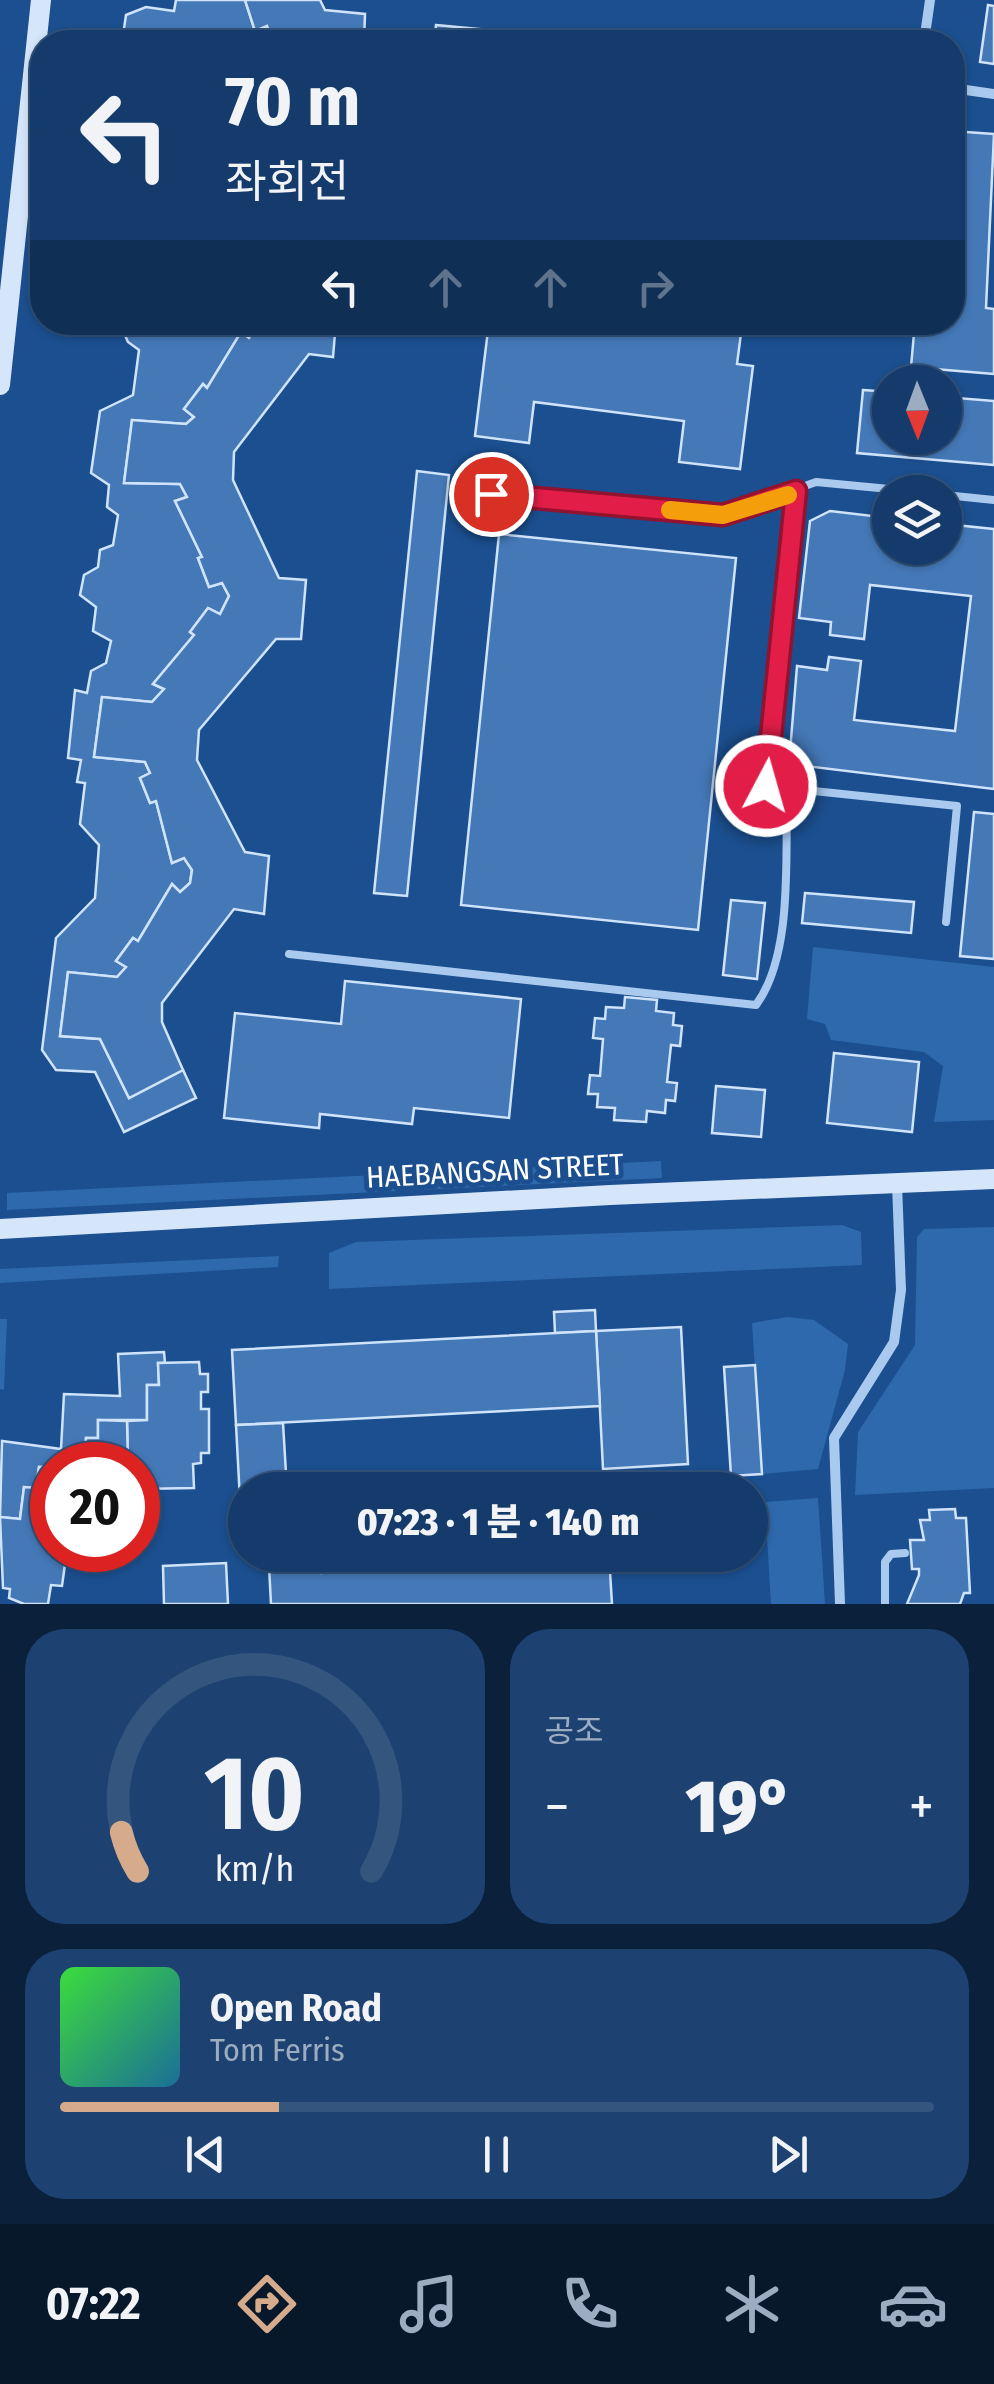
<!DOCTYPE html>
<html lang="ko">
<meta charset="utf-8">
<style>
:root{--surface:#143b6b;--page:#1d4271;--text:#f1f3f6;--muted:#9dadc1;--line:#33557e;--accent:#d6ab8b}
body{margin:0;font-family:"Fira Sans Condensed","Noto Sans KR",sans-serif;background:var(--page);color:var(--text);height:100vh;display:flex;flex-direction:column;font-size:38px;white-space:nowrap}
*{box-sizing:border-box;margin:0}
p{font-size:32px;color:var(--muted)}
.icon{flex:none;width:55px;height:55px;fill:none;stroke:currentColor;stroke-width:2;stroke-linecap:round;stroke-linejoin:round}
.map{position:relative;height:1604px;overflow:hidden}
.side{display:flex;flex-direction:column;gap:25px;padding:25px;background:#0b203b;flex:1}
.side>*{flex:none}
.hud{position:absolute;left:30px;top:30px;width:935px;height:305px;border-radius:40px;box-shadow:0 2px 8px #0004,0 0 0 2px var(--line);background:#143b6b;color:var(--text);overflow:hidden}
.needle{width:65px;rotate:179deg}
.fabs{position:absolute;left:872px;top:365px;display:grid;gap:20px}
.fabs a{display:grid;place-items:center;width:90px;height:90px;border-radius:50%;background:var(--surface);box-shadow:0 2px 8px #0004,0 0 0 2px var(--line);font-size:50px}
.speed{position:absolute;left:30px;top:1442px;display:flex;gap:20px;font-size:50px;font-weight:700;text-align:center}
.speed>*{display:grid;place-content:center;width:130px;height:130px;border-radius:50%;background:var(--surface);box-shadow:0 2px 8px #0004,0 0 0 2px var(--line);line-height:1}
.speed .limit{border:15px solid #d22;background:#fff;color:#111}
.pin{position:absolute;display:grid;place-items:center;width:85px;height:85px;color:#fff;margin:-42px;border:5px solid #fff;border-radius:50%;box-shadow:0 2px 10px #0007}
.me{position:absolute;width:110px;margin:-55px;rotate:6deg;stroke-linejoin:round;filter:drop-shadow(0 0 8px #0008)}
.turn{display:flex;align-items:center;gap:35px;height:210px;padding:0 30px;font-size:45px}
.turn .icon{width:130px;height:130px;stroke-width:2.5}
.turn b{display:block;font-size:70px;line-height:85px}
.lanes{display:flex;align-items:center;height:95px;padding:0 30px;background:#0003;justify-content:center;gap:50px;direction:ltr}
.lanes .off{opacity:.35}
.big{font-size:75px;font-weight:800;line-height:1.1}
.side .card{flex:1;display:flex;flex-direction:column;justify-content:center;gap:15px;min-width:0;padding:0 35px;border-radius:40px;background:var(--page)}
.side .dial{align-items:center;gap:0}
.dial svg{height:260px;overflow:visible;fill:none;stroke:var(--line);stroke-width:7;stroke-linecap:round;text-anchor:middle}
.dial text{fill:var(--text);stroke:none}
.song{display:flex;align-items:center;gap:30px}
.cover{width:120px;height:120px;border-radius:15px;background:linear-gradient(135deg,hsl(120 70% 55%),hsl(200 70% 35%))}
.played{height:10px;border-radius:5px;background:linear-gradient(90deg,var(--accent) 25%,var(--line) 25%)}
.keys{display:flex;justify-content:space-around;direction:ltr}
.heat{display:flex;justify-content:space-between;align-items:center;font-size:55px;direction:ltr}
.side .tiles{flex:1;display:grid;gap:25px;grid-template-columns:1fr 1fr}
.card:last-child{grid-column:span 2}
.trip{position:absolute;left:228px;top:1472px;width:540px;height:100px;border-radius:50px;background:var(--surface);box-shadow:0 2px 8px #0004,0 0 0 2px var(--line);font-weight:800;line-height:100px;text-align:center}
.tabs{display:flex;height:160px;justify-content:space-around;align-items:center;background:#08182b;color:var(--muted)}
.tabs .icon{width:70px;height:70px}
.tabs .active{color:var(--accent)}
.tabs b{font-size:45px;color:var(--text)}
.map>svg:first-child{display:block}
.green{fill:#2e69ad}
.building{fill:#4478b7;stroke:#cfe3fa;stroke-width:2.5}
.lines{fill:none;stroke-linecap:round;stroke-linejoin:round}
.service{stroke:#a9c9ee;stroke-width:8}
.minor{stroke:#a9c9ee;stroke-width:10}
.secondary{stroke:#d6e6fa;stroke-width:20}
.route-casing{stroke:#92132f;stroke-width:25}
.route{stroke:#e11d48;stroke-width:18}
.slow{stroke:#f59e0b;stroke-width:18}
.labels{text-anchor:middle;stroke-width:10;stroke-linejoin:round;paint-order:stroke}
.street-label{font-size:30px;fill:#fff;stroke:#1b4f8f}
</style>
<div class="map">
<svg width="994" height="1604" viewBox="0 0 994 1604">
<rect width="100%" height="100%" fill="#1b4f8f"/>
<g class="green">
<path d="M813,947L994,967V1120L934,1122L943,1066L924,1052L831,1040L825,1024L807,1019Z"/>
<path d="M661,1161L662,1178L7,1210V1193Z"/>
<path d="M842,1225L861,1232L862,1265L329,1289V1253L356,1242Z"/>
<path d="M994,1227V1488L855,1495L858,1432L915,1345L917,1237L924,1229Z"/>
<path d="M279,1256L278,1267L0,1283V1269Z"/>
<path d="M788,1317L814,1320L848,1344L845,1370L818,1469L762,1474L752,1323Z"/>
<path d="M0,1319H7L4,1390L0,1389Z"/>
<path d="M818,1498L825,1604H771L765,1502Z"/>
</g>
<g class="building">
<path d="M176,0H245L255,31L267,26L273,42H122L126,15L146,7L174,11Z"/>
<path d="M245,0H320L325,10L365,14L364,42H273L267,26L255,31Z"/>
<path d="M988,5L994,6V64L980,62Z"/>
<path d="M436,25L499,31L498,42H434Z"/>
<path d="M952,131L994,134L986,308L994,309V374L911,367L915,322H952Z"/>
<path d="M119,322H259L249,338L241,332L207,388L203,384L184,409L194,417L186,424L132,420L124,483L180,484L187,497L175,501L202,557L198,558L209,587L222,583L229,596L220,614L208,608L190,632L194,635L153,684L164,689L152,702L102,697L94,757L145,762L150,773L140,778L150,803L156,801L172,863L184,858L192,870L190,883L180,892L172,884L138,941L133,938L116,961L126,967L117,977L68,972L60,1036L100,1039L129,1098L183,1070L196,1098L124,1132L95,1072L56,1070L42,1050L56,938L95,898L99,845L80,824L85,783L77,782L81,760L68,758L75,690L87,693L91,671L106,663L111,641L93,631L96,607L80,595L84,575L98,567L100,550L113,545L118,515L107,507L109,485L91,473L100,411L133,395L139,350L128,342Z"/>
<path d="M259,322H336L333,357L309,354L234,452L233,480L279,578L306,580L301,639H276L199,730L197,760L245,852L269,856L264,914L234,909L162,1003V1022L183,1070L129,1098L100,1039L60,1036L68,972L117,977L126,967L116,961L133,938L138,941L172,884L180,892L190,883L192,870L184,858L172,863L156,801L150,803L140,778L150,773L145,762L94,757L102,697L152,702L164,689L153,684L194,635L190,632L208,608L220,614L229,596L222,583L209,587L198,558L202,557L175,501L187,497L180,484L124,483L132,420L186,424L194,417L184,409L203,384L207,388L241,332L249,338Z"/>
<path d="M489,322L742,326L737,364L753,366L740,469L679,462L684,421L534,402L529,443L475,436Z"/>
<path d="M863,390L890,392V438H945V397L994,401V465L857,453Z"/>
<path d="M417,471L449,475L407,896L374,893Z"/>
<path d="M830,511L890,518V548H945V524L994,529V789L789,764L797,666L827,670L829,657L861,661L854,720L955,731L971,596L870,585L864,639L830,635L831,622L799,618L810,521Z"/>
<path d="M499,534L736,558L698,930L461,905Z"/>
<path d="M974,812L994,814V959L960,956Z"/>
<path d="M805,893L914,902L911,933L802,923Z"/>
<path d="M731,900L765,903L757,979L723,975Z"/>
<path d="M345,981L521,999L509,1118L414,1108L412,1124L320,1114L319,1128L224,1118L235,1013L341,1024Z"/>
<path d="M625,997L657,1000L656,1011L674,1013L673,1025L682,1026L680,1046L671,1045L667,1082L677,1083L675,1101L666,1100L665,1113L647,1111L646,1122L614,1120L615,1108L597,1107L598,1094H588L590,1075L600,1076L603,1039L593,1038L595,1018L605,1019L606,1007L624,1008Z"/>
<path d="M834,1053L919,1062L912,1132L827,1123Z"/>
<path d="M716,1086L765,1090L761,1137L712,1133Z"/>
<path d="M595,1310L596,1331L555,1333L554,1312Z"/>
<path d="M681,1327L688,1464L603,1469L596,1331Z"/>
<path d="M596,1331L600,1406L236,1425L232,1350Z"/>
<path d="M164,1352L165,1363H158L159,1385H147V1420H98V1438H86L85,1465L39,1467L36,1488L24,1487L20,1519L0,1517L2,1441L61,1449L64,1394L120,1396L118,1354Z"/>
<path d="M199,1362L200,1374H208V1392H201V1409H209V1453H201V1463L193,1464L194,1488L138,1489V1465H128L127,1421L147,1420V1385H159L158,1363Z"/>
<path d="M755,1365L762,1474L731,1476L724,1367Z"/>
<path d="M98,1420L127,1421L128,1465H85L86,1438H98Z"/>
<path d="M283,1423L287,1490H245L242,1538L236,1425Z"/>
<path d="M39,1467L52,1469V1550H67L62,1586L51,1585L48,1604H24L9,1598L10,1589L3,1588L0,1517L20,1519L24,1487L36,1488Z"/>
<path d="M732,1481V1490H556Z"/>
<path d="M955,1509L956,1518H966L970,1593H964L960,1604H907L919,1575V1569H912L910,1540H924L920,1520H930L929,1510Z"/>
<path d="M123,1550L122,1556L83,1551V1550Z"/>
<path d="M419,1555H459L460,1566L420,1568Z"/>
<path d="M558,1555H609L612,1604H271L269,1566L320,1563L321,1573L559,1561Z"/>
<path d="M226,1563L228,1604H164L163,1566Z"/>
</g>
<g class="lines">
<g class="service">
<path d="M795,491L766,786L957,806L946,922"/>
<path d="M491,494L723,515L816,482L921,492"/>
<path d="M945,495L994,500"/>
<path d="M289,954L756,1005C794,954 785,852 787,788"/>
<path d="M885,1604V1562L891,1554L905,1553"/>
</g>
<g class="minor">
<path d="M924,42L930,0"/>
<path d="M952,88L994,94"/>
<path d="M840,1604L834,1438L894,1342L901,1290L897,1184"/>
</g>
<g class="secondary">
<path d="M0,385L41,0"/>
<path d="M0,1229L610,1195L994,1179"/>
</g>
</g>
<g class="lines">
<g class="route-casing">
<path id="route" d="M491,494L723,515L796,491L766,786"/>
</g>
<use href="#route" class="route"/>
<path class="slow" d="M670,510L723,515L788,495"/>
</g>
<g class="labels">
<g class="street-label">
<text transform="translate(495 1171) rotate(-3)" y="10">HAEBANGSAN STREET</text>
</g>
</g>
</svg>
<div class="fabs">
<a><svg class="needle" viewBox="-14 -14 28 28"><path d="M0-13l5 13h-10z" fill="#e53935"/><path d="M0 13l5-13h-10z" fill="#9dadc1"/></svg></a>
<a><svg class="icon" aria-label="layers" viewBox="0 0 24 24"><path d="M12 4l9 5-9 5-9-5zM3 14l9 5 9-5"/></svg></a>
</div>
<div class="speed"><div class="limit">20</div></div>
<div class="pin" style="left:491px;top:494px;background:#d93025"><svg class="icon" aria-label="arrive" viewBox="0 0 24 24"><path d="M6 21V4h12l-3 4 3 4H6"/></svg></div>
<svg class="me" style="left:766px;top:786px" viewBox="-20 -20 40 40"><circle r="17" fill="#e11d48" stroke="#fff" stroke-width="3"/><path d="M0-11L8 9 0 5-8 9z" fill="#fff"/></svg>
<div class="trip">07:23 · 1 분 · 140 m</div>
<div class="hud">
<div class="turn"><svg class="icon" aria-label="left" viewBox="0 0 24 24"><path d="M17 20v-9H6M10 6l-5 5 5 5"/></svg><div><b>70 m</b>좌회전</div></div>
<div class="lanes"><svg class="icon" aria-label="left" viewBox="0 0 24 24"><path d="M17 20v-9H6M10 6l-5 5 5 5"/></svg><svg class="icon off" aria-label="ahead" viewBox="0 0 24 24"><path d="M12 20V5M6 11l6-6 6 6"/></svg><svg class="icon off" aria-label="ahead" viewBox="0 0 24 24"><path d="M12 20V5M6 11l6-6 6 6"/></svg><svg class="icon off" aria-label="right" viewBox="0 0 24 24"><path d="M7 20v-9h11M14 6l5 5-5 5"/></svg></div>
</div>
</div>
<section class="side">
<div class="tiles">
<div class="card dial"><svg viewBox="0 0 100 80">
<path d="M14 69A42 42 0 1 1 86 69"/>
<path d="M14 69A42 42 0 0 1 9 57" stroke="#d6ab8b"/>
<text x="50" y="56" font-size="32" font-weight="700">10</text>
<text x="50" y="72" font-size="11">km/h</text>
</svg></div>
<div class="card"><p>공조</p>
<div class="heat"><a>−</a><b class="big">19°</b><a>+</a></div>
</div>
<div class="card">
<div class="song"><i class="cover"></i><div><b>Open Road</b><p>Tom Ferris</p></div></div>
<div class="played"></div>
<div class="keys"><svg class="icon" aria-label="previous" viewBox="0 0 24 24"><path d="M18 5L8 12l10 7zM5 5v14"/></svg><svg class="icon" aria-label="pause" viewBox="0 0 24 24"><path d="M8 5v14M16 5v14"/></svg><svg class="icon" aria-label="next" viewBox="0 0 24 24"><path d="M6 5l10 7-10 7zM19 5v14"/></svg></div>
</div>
</div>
</section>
<nav class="tabs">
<b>07:22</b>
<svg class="icon active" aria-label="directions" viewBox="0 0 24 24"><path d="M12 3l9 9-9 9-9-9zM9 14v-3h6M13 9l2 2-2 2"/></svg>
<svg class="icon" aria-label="music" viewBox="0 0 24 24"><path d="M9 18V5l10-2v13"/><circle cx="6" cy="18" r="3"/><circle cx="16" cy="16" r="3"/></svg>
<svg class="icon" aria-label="phone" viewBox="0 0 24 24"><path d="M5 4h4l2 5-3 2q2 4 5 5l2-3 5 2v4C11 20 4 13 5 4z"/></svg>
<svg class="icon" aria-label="climate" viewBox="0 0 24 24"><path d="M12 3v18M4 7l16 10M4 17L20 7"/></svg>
<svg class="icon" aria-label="car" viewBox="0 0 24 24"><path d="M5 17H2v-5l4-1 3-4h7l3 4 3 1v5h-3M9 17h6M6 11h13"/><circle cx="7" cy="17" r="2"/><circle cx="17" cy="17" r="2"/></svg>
</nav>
